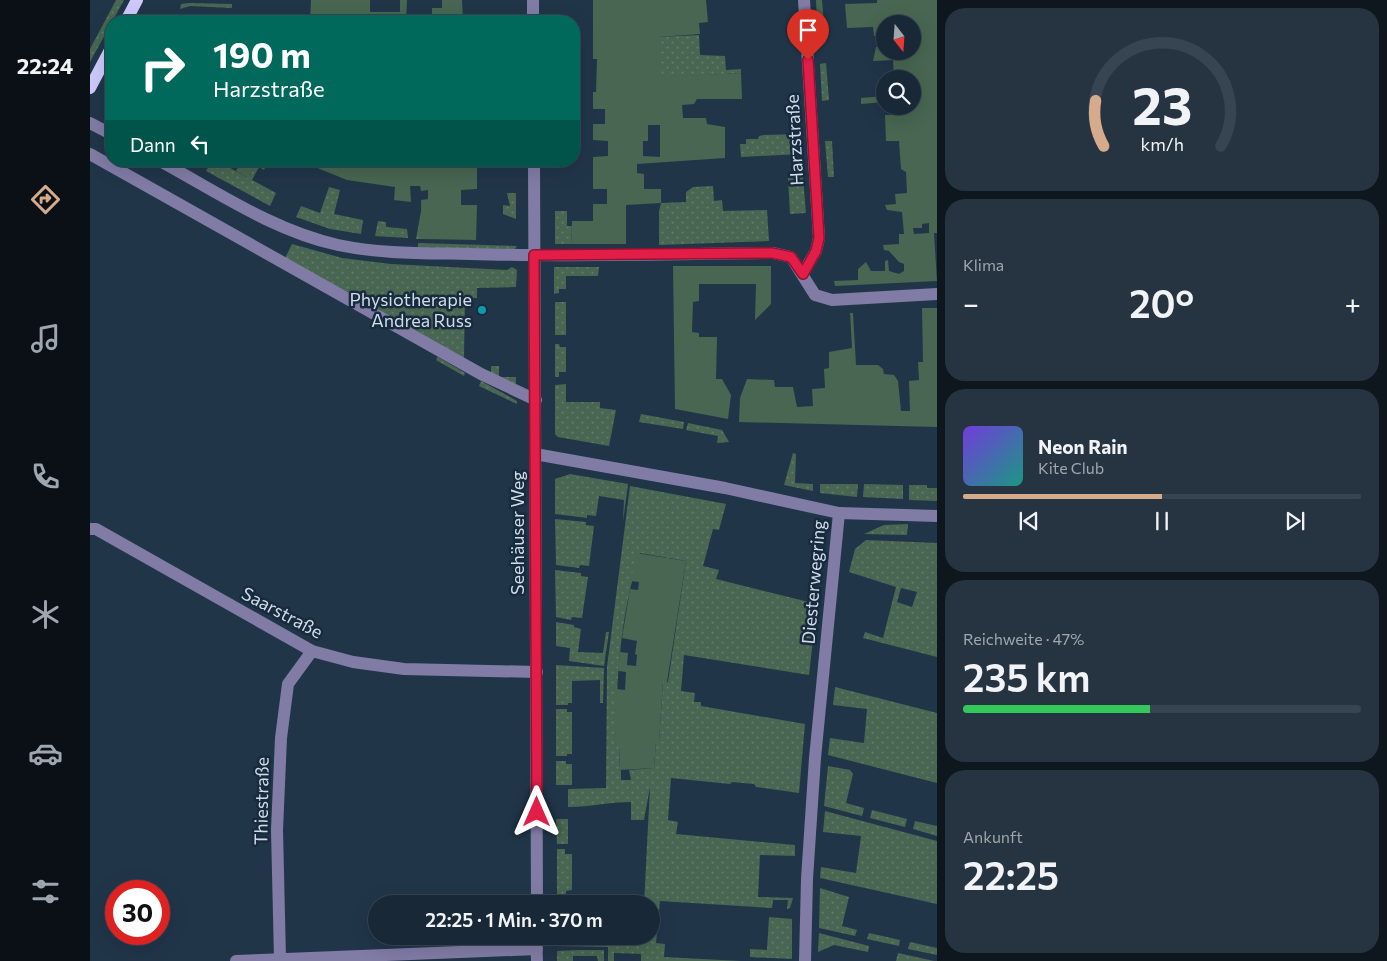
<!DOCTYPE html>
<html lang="de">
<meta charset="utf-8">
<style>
:root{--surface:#192837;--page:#263442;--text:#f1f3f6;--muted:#9fa6ad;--line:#374452;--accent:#d6ab8b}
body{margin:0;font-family:Commissioner,sans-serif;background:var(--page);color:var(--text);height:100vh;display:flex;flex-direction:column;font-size:19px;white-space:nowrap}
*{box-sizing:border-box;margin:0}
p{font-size:16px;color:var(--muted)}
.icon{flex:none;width:28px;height:28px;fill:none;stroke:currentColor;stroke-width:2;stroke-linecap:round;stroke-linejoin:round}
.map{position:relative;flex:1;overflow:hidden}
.side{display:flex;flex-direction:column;gap:8px;padding:8px;background:#0e161e;width:450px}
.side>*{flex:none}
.banner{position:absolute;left:15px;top:15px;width:475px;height:152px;border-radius:20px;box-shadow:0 5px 20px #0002,0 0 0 1px var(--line);background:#00695c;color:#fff;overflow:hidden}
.needle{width:32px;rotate:163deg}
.controls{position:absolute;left:786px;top:15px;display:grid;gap:10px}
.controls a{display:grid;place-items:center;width:45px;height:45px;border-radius:50%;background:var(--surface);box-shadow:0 5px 20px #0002,0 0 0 1px var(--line);font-size:25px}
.speed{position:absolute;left:15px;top:880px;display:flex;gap:10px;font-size:25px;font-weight:700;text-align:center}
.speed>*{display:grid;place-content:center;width:65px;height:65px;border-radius:50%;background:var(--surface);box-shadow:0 5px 20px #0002,0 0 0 1px var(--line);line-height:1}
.speed .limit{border:8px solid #d22;background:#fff;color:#111}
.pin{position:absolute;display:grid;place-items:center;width:42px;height:42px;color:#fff;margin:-51px -21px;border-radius:50% 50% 50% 0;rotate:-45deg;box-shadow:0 0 5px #0007}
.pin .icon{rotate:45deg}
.me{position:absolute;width:55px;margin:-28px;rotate:0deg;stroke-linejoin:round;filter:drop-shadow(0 0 4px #0008)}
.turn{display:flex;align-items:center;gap:18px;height:105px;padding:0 25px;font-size:22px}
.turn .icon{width:65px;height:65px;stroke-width:2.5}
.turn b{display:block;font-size:35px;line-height:42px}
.then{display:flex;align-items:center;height:48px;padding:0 25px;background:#0003;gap:10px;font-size:19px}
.big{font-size:38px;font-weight:600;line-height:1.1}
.side .tile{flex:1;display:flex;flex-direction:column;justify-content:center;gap:8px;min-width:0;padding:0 18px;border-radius:20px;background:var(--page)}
.side .dial{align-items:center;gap:0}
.dial svg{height:130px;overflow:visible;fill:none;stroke:var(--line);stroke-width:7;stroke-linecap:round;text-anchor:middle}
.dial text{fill:var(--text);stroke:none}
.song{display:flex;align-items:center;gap:15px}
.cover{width:60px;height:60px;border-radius:8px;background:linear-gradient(135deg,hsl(260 70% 55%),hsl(170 70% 35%))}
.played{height:5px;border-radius:2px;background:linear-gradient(90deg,var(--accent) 50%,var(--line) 50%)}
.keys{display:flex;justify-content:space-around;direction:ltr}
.heat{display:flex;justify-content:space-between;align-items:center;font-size:28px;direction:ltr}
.charge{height:8px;border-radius:4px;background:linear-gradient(90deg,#34c759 47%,var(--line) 0)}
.trip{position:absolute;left:278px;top:895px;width:292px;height:50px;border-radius:25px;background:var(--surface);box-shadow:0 5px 20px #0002,0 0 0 1px var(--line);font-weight:600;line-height:50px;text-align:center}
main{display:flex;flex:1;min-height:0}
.dock{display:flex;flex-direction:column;width:90px;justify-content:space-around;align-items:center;background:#0a1016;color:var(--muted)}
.dock .icon{width:35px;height:35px}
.dock .current{color:var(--accent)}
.dock b{font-size:22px;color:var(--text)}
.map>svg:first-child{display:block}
.grass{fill:url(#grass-dots);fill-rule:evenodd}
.garden{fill:#486651;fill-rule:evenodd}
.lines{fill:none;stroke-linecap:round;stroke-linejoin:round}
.minor{stroke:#807ca5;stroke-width:12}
.major{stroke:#cdc9fb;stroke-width:12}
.route-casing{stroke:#92132f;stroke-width:12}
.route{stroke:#e11d48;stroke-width:9}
.culture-dot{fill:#0f9aa8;stroke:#182b3e;stroke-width:2}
.labels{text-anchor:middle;stroke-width:5;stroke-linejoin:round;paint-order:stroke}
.street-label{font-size:18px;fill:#d0dce9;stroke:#182b3e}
.poi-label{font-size:18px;fill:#d0dce9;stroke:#182b3e;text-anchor:end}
</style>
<main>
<nav class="dock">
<b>22:24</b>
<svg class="icon current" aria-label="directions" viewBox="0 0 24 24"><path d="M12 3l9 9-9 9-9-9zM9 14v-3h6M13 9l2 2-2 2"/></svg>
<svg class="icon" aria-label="music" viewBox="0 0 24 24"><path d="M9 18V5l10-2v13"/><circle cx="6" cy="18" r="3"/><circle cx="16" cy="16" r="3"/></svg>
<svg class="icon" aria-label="phone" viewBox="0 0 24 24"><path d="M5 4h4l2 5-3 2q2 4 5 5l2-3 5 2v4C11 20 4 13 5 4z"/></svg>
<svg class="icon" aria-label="climate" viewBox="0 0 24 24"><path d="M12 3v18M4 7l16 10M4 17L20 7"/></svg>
<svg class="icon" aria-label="car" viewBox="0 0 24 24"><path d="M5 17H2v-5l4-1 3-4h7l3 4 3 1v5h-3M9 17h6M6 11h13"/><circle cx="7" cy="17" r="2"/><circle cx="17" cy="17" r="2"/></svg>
<svg class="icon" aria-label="filters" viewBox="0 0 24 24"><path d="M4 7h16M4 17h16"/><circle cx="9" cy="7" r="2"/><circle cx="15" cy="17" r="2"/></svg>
</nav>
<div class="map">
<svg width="847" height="961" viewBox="0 0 847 961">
<defs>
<pattern id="grass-dots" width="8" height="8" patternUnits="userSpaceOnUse" patternTransform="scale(1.25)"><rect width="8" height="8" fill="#486651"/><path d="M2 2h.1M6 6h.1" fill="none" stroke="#617b6a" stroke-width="1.8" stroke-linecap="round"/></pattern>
</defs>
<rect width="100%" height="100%" fill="#213549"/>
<g class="grass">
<path d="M26,0H34L0,62V49Z"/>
<path d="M99,3L142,4V8L100,6L90,9L91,4Z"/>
<path d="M609,35L610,55L635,56L636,70L651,69V73L569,78V37Z"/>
<path d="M736,63L739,100L732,101L730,64Z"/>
<path d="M710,134L711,154L651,157L650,144H656V139H668L669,136L674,135Z"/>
<path d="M735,141H742L744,177H738Z"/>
<path d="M122,161H128L158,178L167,161L177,163L174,170L169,167L162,180L186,193L180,206L116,171Z"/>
<path d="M713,177L716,213L700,214L698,178Z"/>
<path d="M623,186L624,201L632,200L633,211L677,210L679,241L569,245V211L571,203L596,202V192L603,187Z"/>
<path d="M239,187L250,190L244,214L273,220L271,234L240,229L206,217L211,206L230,213Z"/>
<path d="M417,193H426V219L413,214V205L420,206Z"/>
<path d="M332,206V239H326Z"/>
<path d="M465,211H477V226H482L481,244H465Z"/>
<path d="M288,221L296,222V227L317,229L318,238L285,236Z"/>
<path d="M328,243L427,246L424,250L328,248Z"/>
<path d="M202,244L252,258L301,264L417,270L422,267L427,270L426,287L387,288V298H375L374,358L401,373V366H409V377H426V384L415,383L195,258Z"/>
<path d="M464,267H509L508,276H476V289H469V293L464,294Z"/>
<rect x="465" y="302" width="11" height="33"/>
<path d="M465,344H469L470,347H476V372H469V377H465Z"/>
<path d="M348,357L375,373L374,376L346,360Z"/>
<path d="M391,381L427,401V404L389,386Z"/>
<path d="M476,384V402H510V408L526,410L519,446L468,437L465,434V385Z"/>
<path d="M551,414L594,422L593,429L549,422Z"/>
<path d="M598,423L632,430L639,442L627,443L628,436L596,430Z"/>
<path d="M703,453L706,454L705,483L723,484V491L694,485Z"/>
<path d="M480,474L538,484L533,522L534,500L509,496L506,516L497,515V518L465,514V479Z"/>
<path d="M730,484H768L767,497L730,493Z"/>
<path d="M774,484L813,485V499L773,497Z"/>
<path d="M819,485H837V488H847V501L819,500Z"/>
<path d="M540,486L636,504L629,530L623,529L613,566L629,570L626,579L727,604L719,675L594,655L591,691L605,693L604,702H611V706L715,724L709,793L666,787L664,784L642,782L640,784L581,778L578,820L588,822L586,834L705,845V856L670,855L668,897L703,898L700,908L697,909L698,900H683L682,908L570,901L566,943L575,944L574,957L651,961H551V954L524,953V961H518V947L467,946V939L529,936V940H540L541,936H561V904H554L560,787L554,820H541V802C519,802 500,807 478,807V789L516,788L517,667ZM550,553L596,561L578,682H573L569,741L566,742L564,768L539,770L541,780H531V771L529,769L530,747L526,746C526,681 530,615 550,553Z"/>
<path d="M465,519L496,522V525L504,526L499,566L490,565L489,568L466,565Z"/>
<path d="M818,524L817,535L774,534L794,525Z"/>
<path d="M776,540L847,543V657L773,638L775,632L793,638L806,587L759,572L765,549ZM811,588L827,592L822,607L807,602Z"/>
<path d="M465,570L491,573V576L498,577L492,618L482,617L481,620L466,617Z"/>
<path d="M466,622L484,625V627L491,629L488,652L513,653L516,632H519L514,666L479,661L480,648L466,646Z"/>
<path d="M466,665L514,668L513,703H510V680L482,681V703H478V705H466Z"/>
<path d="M745,687L847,713V783L738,755L740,738L774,743L777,709L743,705Z"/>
<path d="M466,709H477V712H482V754H477V756H466Z"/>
<path d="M466,761H476V764H482V785H466Z"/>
<path d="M738,766L760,770L763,774L756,803L774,808L772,816L734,806Z"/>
<path d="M782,810L817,819L815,827L780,818Z"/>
<path d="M735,811L847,841V904L730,878L731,867L766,873L771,836L733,832Z"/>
<path d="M466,819H478V844H467Z"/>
<path d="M825,821L847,826V836L823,829Z"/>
<path d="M467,849H475V854H482V890L476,891V896H467Z"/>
<path d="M730,888L759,897L752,926L767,930L765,936L729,928Z"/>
<path d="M679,917L702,919V959L660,957V949L677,950Z"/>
<path d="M729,933L779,946L778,952L744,945L728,952Z"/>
<path d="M779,933L810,940L809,946L777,939Z"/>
<path d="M820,942L847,948V955L818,949Z"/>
<path d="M488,950H514V961H508L507,956H483V961H467V951Z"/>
<path d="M808,953L844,961H806Z"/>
</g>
<g class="garden">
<path d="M221,0H280V12H310V0H317L316,21H220Z"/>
<path d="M352,0H372L373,21H335V16H342V8H352Z"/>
<path d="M503,0H616L618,22L609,23L610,34L569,37V77L651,73L652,99H607L604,104L592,105L593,118H616L617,124L635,127V158L547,164V173L554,174V189H571V203L536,205V244H481L482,221H503V204H517V189H503V157L518,156V141L503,140V124H515V109H503V92H506L507,59H503ZM558,125H570V157L553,156V141H558Z"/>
<path d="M726,0H732L734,24H727Z"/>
<path d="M787,0H847V233H844L847,281L745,286L744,281L768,280V269L776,262L781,271H795V261L798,260L799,271L809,274L814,271V264L809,262L799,251L794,250L793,245L809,244V234H814L812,212L797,210L795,205L806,204L805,194L817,193L816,172L811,169L809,141H796L795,115H803V106H822V79H804L803,60L783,61L786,47L795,46V51H822V24H795V35L784,36L783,27L757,28L755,4L787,3ZM839,223V233L824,234L823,228H832V224Z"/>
<path d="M795,96V102L771,104V98Z"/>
<path d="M151,161H167L158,178L146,171Z"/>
<path d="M228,161H250L257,164L258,161H387V189L371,190V205H387L386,240L332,239L331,200L338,199V190L331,191L330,186H320L321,202L304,200L305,187L257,180L225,167Z"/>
<path d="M583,266H681V304L665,320L666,284H609V301L603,302L602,332L609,333V337H627L626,379H632L641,395L638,419L585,409Z"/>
<path d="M832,308H847V427L649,422L650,398L657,379L684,380L685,387H703L707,407L723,406L722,389L735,388L734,369L739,368V352L762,348L760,313H763L766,365H788L793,369L794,374L804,375L808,381L811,411H820L819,381L829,380L828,362H833Z"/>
<path d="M546,553L596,561L577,682H573L569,742H566L564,768L529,770L530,747H526V689L535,690L536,672L528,671L530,652L538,653L537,665L546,666L547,655L545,654L547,641L532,638L540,589L548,590L549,582L541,581Z"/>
</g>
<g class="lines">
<g class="minor">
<path d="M443,0V21"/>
<path d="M0,123L21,134"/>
<path d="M0,154L391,374L446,400"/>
<path d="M70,161C127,192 184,231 248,245C291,254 336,253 380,254C481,257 582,254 683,253L701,257L725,295L742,300L847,294"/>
<path d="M444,161L447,904"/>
<path d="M713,273L726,251L729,238L714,0"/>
<path d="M445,454L635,488L749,513L847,516"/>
<path d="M0,529H6L222,651L263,662L314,669L447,672"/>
<path d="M446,936L447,961"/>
<path d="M190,959L187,830L191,738L198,684L222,651"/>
<path d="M146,961L447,949"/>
<path d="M715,961L717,879L725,758L749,513"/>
</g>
<g class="major">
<path d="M36,21L47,0"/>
<path d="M0,88L21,48"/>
</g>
</g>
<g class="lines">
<g class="route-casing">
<path id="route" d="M447,812L444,255L682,253L701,257L713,274L726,251L729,238L718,60"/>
</g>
<use href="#route" class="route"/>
</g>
<circle class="culture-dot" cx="392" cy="310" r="5"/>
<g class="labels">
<g class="street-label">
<text transform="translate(705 140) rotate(-93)" y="6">Harzstraße</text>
<text transform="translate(428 533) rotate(-90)" y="6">Seehäuser Weg</text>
<text transform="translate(724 582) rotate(-85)" y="6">Diesterwegring</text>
<text transform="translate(192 613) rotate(28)" y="6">Saarstraße</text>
<text transform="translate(172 801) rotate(-89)" y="6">Thiestraße</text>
</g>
<g class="poi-label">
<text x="382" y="306">Physiotherapie<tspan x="382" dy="21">Andrea Russ</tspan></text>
</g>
</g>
</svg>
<div class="controls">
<a><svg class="needle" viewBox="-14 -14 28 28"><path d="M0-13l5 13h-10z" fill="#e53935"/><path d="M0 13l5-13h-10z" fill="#9fa6ad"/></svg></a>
<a><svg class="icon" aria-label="search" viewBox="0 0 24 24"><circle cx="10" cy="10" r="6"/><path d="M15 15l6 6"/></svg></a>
</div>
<div class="speed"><div class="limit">30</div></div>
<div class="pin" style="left:718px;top:60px;background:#d93025"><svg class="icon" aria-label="arrive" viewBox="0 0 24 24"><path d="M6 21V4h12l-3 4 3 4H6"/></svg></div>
<svg class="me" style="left:447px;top:812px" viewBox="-20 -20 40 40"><path d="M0-17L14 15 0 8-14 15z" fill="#e11d48" stroke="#fff" stroke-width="4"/></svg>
<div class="trip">22:25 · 1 Min. · 370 m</div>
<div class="banner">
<div class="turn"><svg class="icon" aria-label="right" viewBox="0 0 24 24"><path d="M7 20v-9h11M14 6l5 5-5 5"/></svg><div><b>190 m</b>Harzstraße</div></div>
<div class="then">Dann<svg class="icon" aria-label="left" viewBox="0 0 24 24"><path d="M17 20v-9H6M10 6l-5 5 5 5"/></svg></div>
</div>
</div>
<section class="side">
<div class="tile dial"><svg viewBox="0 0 100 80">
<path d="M14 69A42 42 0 1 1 86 69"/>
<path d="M14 69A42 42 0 0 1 9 41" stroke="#d6ab8b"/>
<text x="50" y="56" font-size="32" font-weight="700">23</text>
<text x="50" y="72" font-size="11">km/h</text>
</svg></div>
<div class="tile"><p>Klima</p>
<div class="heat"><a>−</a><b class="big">20°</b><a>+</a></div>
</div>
<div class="tile">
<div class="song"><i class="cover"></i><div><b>Neon Rain</b><p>Kite Club</p></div></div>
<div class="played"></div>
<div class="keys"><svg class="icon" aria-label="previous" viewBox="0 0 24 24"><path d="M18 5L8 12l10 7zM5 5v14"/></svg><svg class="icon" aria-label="pause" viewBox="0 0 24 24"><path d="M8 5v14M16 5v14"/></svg><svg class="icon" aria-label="next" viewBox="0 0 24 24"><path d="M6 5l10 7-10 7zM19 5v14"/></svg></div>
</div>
<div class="tile"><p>Reichweite · 47%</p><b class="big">235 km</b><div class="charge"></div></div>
<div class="tile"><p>Ankunft</p><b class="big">22:25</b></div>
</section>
</main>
